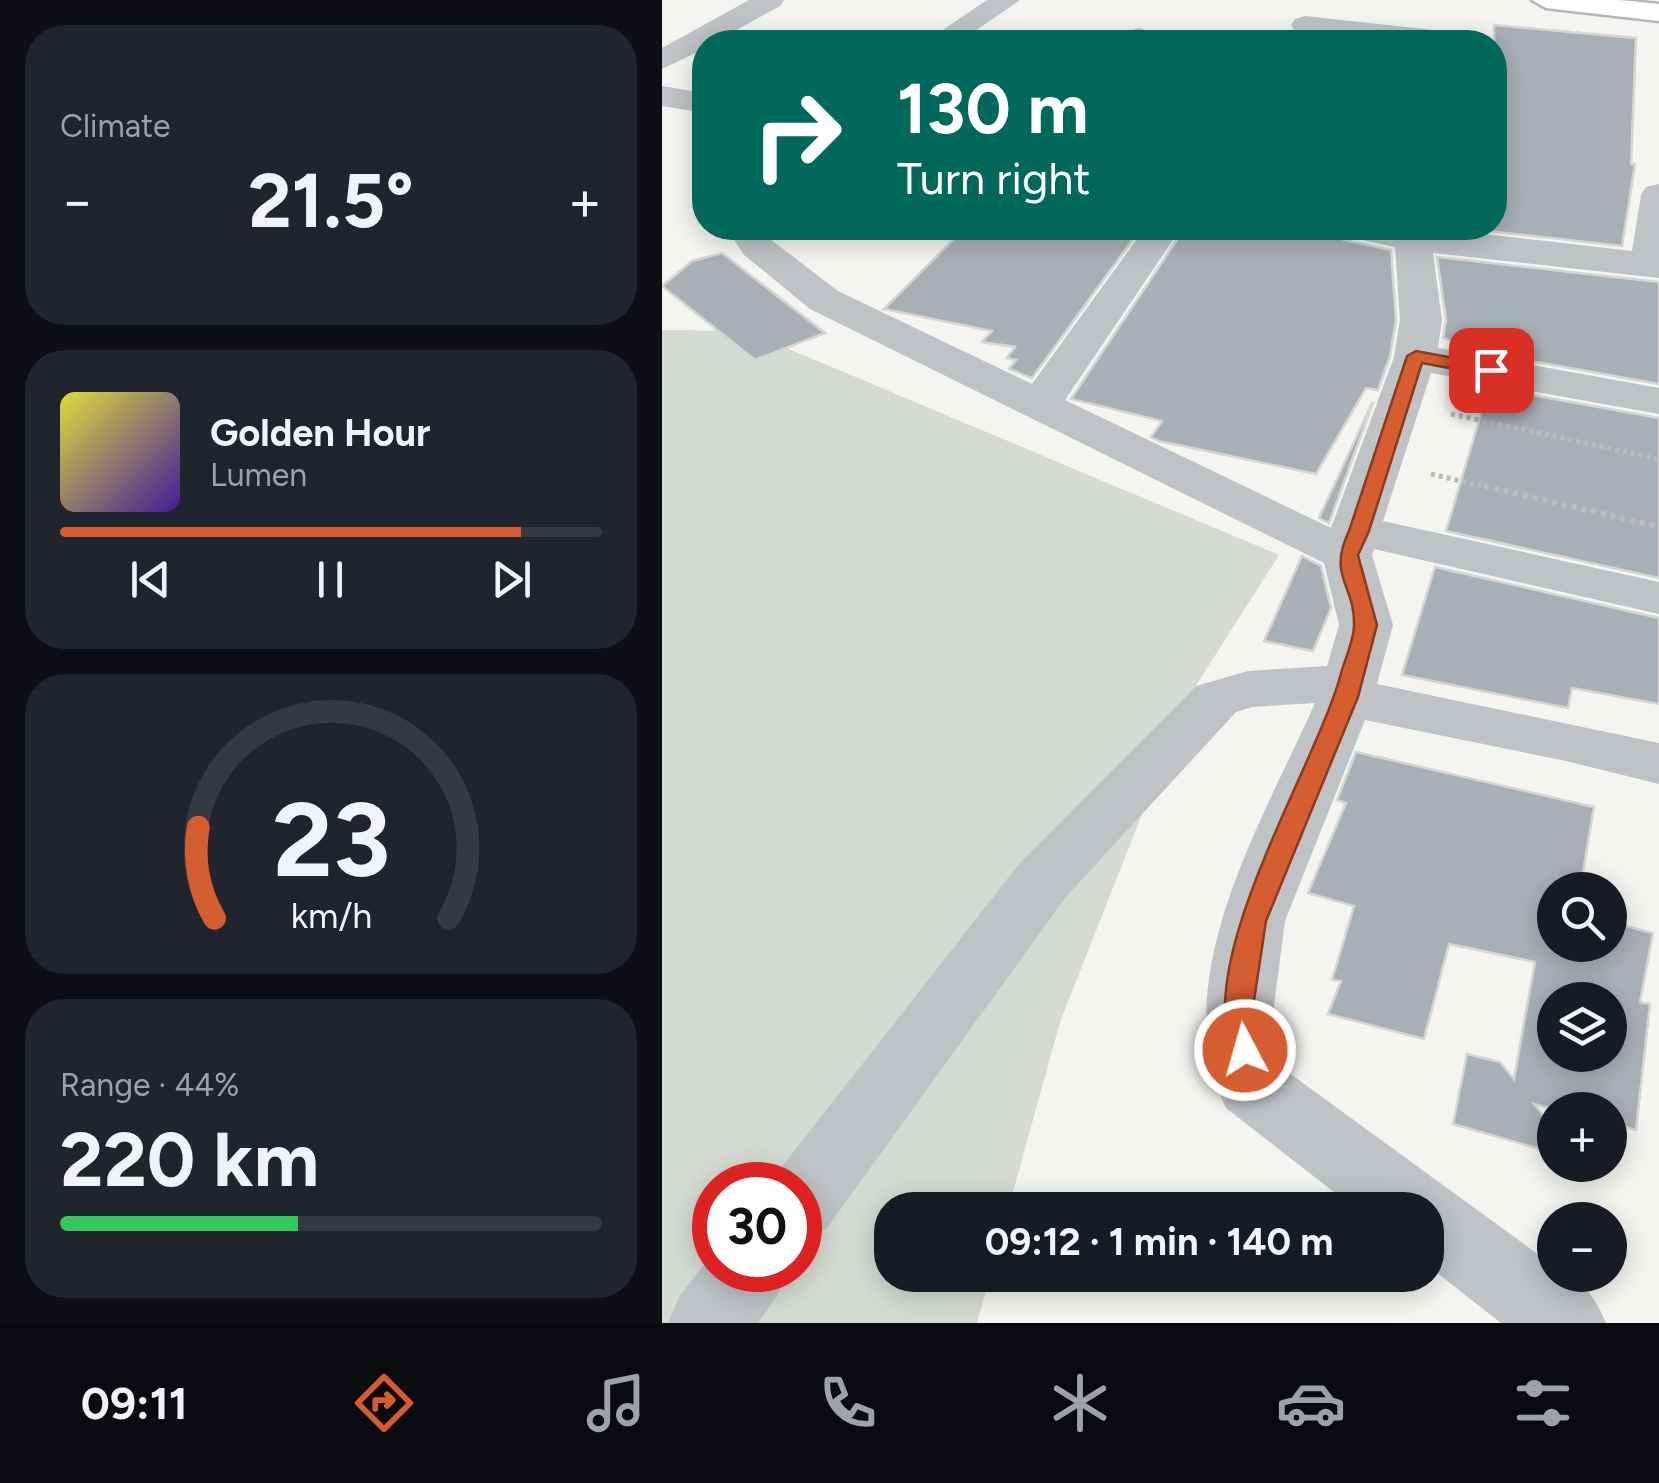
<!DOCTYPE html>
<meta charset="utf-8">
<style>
:root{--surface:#171b24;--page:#20242c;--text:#f1f3f6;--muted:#9ea1a6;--line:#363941;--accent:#d55d30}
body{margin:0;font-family:Figtree,sans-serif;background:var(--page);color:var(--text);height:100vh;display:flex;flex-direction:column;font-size:38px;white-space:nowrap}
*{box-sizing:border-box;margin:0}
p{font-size:32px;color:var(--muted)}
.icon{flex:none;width:55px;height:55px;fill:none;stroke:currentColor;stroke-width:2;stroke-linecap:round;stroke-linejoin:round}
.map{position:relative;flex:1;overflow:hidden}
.drawer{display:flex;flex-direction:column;gap:25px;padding:25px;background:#0d0f14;width:662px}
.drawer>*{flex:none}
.guide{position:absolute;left:30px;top:30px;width:815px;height:210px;border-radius:40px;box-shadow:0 5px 25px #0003;background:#00695c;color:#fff;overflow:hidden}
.fabs{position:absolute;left:875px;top:872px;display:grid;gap:20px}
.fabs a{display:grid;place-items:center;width:90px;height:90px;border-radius:50%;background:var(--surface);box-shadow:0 5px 25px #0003;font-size:50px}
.speed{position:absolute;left:30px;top:1162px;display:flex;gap:20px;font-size:50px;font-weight:700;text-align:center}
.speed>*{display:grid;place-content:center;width:130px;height:130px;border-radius:50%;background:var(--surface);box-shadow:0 5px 25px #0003;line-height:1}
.speed .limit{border:15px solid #d22;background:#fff;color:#111}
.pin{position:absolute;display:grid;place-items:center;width:85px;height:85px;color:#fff;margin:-42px;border-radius:20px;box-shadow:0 5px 15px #0006}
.me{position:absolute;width:110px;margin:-55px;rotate:354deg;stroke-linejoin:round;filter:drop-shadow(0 0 8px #0008)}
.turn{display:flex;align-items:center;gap:35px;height:210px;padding:0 40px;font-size:45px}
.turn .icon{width:130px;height:130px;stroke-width:2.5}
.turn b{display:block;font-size:70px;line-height:85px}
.big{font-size:75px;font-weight:700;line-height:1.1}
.drawer .card{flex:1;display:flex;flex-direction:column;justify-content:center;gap:15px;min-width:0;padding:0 35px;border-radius:40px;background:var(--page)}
.drawer .dial{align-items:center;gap:0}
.dial svg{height:260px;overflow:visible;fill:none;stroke:var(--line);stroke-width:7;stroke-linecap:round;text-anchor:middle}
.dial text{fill:var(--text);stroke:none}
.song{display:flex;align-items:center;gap:30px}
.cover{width:120px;height:120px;border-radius:15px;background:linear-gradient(135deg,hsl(60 70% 55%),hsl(260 70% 35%))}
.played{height:10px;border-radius:5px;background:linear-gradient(90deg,var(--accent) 85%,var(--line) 85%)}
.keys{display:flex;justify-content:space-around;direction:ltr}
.heat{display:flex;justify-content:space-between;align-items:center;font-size:55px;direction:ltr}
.charge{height:15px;border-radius:8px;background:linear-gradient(90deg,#34c759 44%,var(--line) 0)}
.trip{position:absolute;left:212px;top:1192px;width:570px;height:100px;border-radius:40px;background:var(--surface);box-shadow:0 5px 25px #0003;font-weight:700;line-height:100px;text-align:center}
.menu{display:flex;height:160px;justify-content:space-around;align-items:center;background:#090b0e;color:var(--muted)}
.menu .icon{width:70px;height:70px}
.menu .selected{color:var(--accent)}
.menu b{font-size:45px;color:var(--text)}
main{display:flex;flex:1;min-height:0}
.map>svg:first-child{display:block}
.green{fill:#d5dbd2;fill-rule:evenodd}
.building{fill:#a9b0b5;stroke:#d5d6d3;stroke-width:2.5;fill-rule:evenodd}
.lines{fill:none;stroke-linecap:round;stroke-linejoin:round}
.highway-casing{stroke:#b4b7ba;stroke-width:5}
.path-far1{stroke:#b9bbbd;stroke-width:5;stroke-dasharray:4 4;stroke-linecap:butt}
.path{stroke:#b9bbbd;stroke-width:6;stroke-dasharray:5 5;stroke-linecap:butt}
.minor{fill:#bfc3c6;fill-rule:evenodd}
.highway{fill:#fff;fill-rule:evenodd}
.route{fill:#d55d30;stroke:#8a3c1f;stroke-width:2.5}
</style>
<main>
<section class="drawer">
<div class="card"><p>Climate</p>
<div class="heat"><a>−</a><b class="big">21.5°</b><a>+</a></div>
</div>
<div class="card">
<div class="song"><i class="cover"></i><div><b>Golden Hour</b><p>Lumen</p></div></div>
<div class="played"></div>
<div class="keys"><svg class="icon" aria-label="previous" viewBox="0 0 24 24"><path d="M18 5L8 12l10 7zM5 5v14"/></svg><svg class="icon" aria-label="pause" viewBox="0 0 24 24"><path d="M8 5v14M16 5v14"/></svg><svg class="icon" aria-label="next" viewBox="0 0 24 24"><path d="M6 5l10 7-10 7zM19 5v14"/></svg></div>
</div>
<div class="card dial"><svg viewBox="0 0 100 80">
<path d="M14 69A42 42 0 1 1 86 69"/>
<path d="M14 69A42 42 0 0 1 9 41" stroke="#d55d30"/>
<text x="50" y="56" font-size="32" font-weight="700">23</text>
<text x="50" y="72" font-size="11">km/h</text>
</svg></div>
<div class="card"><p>Range · 44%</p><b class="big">220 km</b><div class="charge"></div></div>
</section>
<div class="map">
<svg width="997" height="1323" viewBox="0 0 997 1323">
<rect width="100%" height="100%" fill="#f4f4f1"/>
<path class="green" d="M0,330L84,331L617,555L526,698L398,1022L346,1210H230V1275H328L315,1323H0ZM52,1185H138V1270H52Z"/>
<g class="building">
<path d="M832,25L974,38L969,164H973L960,246L799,228H832Z"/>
<path d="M303,228H479L370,378L347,369L354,360L345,358L353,347L320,342L330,331L222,309Z"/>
<path d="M523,228H674L682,240L729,250L734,320L728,356L716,390L704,388L654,474L497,441L489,437L500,421L409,399Z"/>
<path d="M60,253L163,333L93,360L0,286L30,261Z"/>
<path d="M775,257L997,282V384L824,353L781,338L784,320Z"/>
<path d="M827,387L997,418V578L784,531Z"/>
<path d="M710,403H711L667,523L657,518Z"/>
<path d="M640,556L659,566L669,608L651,651L602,641Z"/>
<path d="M773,567L997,618V704L910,688L906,708L740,675Z"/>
<path d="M694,752L932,807L918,890H892V945H948V922L991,933L978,1002L988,1004L974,1130L948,1123V1110H895L872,1104L892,1129V1153L791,1124L805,1054L838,1062L852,1079L873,962L787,944L762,1039L666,1014L679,981L670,980L692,906L646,893L684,803L675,800ZM892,1000H948V1055H892Z"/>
</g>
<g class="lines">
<g class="highway-casing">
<path id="highway" d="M870,0H958L997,4V21L884,8Z"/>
</g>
<g class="path-far1">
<path d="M789,414L997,459"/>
<path d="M769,474L832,489"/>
</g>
<path class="path" d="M822,486L997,527"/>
<g class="minor">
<path d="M87,0H122L118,6L53,42H42V49L0,69V48Z"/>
<path d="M325,0H358L297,42H263Z"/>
<path d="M643,16L799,33L809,36L814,42H723L633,31L629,25L633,19Z"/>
<path d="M477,28L487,31L492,37L488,42H458L467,31Z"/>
<path d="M0,86L42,93V113L0,106Z"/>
<path d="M997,184V278L771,253L780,320L776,348L997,388V414L769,373L721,521L997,582V614L712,549L710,555L731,625L715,684L997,743V784L904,761L703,720L623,921L611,1013L623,1070L892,1266V1275C921,1275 934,1300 944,1323H839L765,1265V1210H695L564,1108C502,980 601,821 653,703L590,707L574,712L403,898L165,1228L138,1238V1185H108L111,1178L357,864L534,686L586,671L665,666L677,625L662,563L148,309L81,254L65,228H101L108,239L176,291L370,384L483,228H519L403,400L669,528L732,357L738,320L733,247L683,236L678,228H771L970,251L979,195L984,187Z"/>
<path d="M52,1252V1270H127L115,1296L96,1323H6L18,1295Z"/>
</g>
<use href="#highway" class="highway"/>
</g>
<path class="route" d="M754,351L829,365L838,370L829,376L760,363L707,531L696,555L715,625L696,697L604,921L590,1014L598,1050L593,1058L583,1062L573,1058C527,966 651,772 678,677C682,661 692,641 692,625C693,584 665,577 687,531L745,356Z"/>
</svg>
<div class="fabs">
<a><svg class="icon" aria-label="search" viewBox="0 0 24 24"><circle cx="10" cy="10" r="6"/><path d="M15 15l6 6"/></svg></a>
<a><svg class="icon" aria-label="layers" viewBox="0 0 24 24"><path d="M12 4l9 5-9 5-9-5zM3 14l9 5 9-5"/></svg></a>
<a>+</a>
<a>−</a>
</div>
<div class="speed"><div class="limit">30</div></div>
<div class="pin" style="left:829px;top:370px;background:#d93025"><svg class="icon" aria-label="arrive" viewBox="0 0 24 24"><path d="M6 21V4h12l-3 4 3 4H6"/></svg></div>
<svg class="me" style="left:583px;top:1050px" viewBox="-20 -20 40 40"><circle r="17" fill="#d55d30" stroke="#fff" stroke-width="3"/><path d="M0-11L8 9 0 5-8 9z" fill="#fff"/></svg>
<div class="trip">09:12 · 1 min · 140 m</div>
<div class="guide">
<div class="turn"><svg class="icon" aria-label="right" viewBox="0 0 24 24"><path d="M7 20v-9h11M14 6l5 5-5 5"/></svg><div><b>130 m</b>Turn right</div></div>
</div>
</div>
</main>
<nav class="menu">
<b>09:11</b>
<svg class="icon selected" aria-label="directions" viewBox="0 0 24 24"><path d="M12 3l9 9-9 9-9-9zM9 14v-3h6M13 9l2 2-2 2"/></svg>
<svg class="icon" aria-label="music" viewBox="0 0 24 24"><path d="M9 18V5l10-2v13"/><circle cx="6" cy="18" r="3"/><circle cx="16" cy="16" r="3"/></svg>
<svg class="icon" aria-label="phone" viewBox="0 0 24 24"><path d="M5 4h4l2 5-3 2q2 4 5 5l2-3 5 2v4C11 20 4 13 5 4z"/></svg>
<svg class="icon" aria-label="climate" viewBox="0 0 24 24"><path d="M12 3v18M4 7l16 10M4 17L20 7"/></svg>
<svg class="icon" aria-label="car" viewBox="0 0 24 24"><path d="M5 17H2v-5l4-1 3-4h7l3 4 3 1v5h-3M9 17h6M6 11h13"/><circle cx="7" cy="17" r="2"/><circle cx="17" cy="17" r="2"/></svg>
<svg class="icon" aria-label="filters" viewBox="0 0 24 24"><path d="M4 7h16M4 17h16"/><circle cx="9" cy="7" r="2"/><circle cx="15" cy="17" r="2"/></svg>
</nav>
